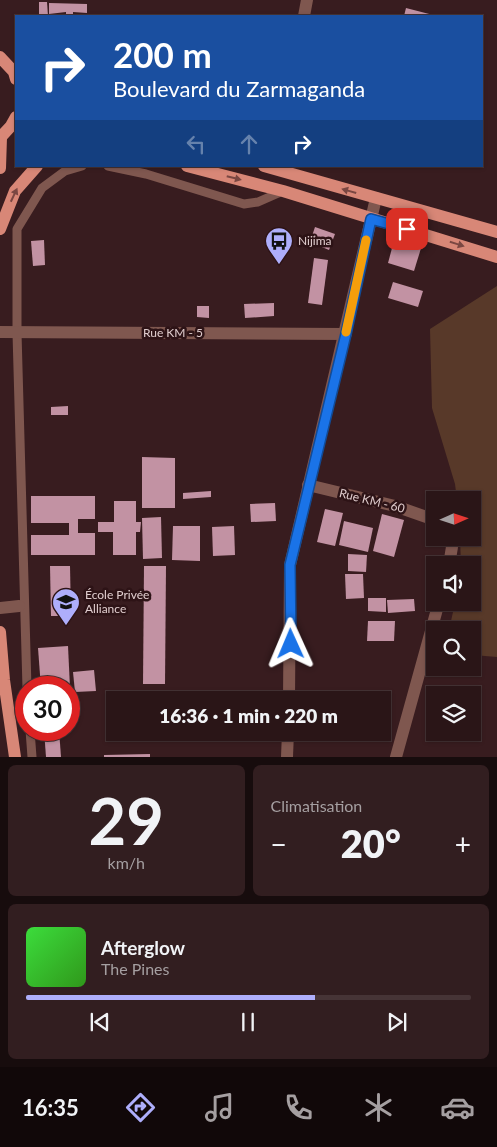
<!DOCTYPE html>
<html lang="fr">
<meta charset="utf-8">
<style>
:root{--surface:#2a1517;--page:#321e20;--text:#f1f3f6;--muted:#a59fa1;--line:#463436;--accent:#aeaefb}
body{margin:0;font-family:Lato,sans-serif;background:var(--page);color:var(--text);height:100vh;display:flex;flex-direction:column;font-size:19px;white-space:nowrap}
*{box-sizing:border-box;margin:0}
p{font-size:16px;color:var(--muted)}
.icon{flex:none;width:28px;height:28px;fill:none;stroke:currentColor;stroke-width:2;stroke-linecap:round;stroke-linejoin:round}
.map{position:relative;height:757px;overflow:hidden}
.side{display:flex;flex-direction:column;gap:8px;padding:8px;background:#170c0d;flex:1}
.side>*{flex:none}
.banner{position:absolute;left:15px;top:15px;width:468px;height:152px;border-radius:0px;box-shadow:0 1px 4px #0004,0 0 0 1px var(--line);background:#1a4fa0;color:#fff;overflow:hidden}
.needle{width:32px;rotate:87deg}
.buttons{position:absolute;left:426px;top:491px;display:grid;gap:10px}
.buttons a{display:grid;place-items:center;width:55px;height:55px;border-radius:0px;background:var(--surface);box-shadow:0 1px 4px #0004,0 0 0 1px var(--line);font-size:25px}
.speed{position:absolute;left:15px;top:676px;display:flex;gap:10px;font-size:25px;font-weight:700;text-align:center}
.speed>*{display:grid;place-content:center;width:65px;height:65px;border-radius:50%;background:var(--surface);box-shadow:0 1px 4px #0004,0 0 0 1px var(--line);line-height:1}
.speed .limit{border:8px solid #d22;background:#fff;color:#111}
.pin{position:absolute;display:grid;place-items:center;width:42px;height:42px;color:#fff;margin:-21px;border-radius:10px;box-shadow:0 2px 8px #0006}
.me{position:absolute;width:55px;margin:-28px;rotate:359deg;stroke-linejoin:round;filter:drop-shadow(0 0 4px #0008)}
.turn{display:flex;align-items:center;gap:18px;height:105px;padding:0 15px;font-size:22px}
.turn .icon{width:65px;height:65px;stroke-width:2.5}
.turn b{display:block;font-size:35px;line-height:42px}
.lanes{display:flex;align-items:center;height:48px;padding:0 15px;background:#0003;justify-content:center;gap:25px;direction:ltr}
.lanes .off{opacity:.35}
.big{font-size:38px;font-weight:800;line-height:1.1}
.side .card{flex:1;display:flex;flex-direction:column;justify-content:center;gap:8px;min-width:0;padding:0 18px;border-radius:8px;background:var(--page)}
.side .dial{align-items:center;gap:0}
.dial b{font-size:65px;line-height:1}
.song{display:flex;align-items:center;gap:15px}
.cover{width:60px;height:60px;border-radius:8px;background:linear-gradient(135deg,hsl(120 70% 55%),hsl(110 70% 35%))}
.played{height:5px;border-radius:2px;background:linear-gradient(90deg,var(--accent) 65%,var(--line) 65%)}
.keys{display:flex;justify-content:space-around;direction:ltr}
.heat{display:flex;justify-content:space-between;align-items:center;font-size:28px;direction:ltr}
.side .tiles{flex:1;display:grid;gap:8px;grid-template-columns:1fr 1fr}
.card:last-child{grid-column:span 2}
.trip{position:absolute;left:106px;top:691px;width:285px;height:50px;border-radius:0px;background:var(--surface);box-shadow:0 1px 4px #0004,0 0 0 1px var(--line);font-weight:800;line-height:50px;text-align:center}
.tabs{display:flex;height:80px;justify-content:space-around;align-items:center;background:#110809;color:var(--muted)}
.tabs .icon{width:35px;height:35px}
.tabs .selected{color:var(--accent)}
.tabs b{font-size:22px;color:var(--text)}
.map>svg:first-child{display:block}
.green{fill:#583929}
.building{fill:#c292a3}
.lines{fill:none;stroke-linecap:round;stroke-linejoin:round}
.service{stroke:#7f574f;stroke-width:9}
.pedestrian{stroke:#7f574f;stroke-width:12}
.minor{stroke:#7f574f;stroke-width:12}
.tertiary{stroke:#7f574f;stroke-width:12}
.primary{stroke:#d88777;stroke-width:12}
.oneway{fill:#7a4742}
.route-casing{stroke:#114b97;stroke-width:12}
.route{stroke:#1a73e8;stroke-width:9}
.slow{stroke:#f59e0b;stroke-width:9}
.labels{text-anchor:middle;stroke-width:5;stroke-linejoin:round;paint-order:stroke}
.poi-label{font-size:12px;fill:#e0cdce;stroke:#2d1316;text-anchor:start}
.street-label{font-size:12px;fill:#e0cdce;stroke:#2d1316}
</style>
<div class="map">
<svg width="497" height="757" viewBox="0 0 497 757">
<rect width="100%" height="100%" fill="#381c1f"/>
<path class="green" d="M497,286V657L473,655L472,630H449L455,603L472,602V565H461L460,538H472V500H457L455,484L432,408L430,329Z"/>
<g class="building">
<path d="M39,2H47L48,16H39Z"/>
<path d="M49,3L87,4V13L73,12V15H66V12L49,14Z"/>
<path d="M406,8L437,16H404Z"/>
<path d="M315,227L335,234L329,250L310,242Z"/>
<path d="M395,237L422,245L414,271L388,263Z"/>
<path d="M44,240L45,265L33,266L31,241Z"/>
<path d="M314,258L328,260L322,305L308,303Z"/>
<path d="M393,282L423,291L418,307L388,298Z"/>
<path d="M274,303V316L245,318L244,304Z"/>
<path d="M197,306H209V318L197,317Z"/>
<path d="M68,406V415H51V407Z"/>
<path d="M142,457L175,458V508H142Z"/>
<path d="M211,491V497L183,499V493Z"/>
<path d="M31,496H95V519H78V533H95V555H31V535H69V523H31Z"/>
<path d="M114,501H136V522H141L140,532H136V555H113V532H98V522H114Z"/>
<path d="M275,503L276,521L251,522L250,504Z"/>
<path d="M325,509L343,513L335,546L317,542Z"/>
<path d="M382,514L404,520L394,557L373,551Z"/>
<path d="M161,517L162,558L143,559L142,518Z"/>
<path d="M344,521L373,528L368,552L339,545Z"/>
<path d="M173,526H200V561L172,560Z"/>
<path d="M234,526L235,555L213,556L212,527Z"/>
<path d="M348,554L367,555L366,572L348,571Z"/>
<path d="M50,566H70L71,616H51Z"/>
<path d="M144,566H166L165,684H143Z"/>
<path d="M345,574H363L364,598L346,599Z"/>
<path d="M368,598H386V612L368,611Z"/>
<path d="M414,599L415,611L388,613L387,600Z"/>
<path d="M368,621H395L394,641H367Z"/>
<path d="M68,646L70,688H41L38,648Z"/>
<path d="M94,670L96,691L75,692L73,672Z"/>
<path d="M44,730H59L61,757H46Z"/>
<path d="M150,754V757H104V755Z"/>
</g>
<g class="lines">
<g class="service">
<path d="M108,166L146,174L244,204L258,202L283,191"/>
<path d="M27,688L17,333V229L42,188L65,171L82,166"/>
<path d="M30,730L32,757"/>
</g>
<path class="pedestrian" d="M0,608L19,606"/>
<g class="minor">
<path d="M0,332L346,334"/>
<path d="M308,485L395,506L435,520"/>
<path d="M449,538L452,547L449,565"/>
<path d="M289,700L290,565L376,198"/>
<path d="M287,757L288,732"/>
<path d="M396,757L439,602"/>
</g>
<path class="tertiary" d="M304,16L307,0"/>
<g class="primary">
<path d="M0,57L14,72L16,79"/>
<path d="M0,138L11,126L16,117"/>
<path d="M187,166L283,191L497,257"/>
<path d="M264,166L497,232"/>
<path d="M0,168L1,137"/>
<path d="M0,229L15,191L37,166"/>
<path d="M0,632L4,680L15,757"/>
</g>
</g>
<defs><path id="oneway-solid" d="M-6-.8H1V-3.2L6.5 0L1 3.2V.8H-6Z" transform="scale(1.25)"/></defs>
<g class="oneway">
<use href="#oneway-solid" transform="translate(234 178) rotate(14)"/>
<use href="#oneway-solid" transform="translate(349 191) rotate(-164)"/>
<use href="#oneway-solid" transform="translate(14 195) rotate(-65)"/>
<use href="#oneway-solid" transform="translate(457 244) rotate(17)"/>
</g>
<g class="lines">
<g class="route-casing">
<path id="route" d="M291,644L290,565L346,334L371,219L407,229"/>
</g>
<use href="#route" class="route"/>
<path class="slow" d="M346,332L366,240"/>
</g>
<defs>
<g id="bus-pin" transform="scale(1.4375)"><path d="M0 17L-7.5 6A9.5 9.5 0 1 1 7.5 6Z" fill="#aeaefb" stroke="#2d1316"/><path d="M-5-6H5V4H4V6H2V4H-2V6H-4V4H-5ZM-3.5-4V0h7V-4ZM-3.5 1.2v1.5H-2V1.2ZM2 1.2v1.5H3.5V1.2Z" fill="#111"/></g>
<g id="school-pin" transform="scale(1.4375)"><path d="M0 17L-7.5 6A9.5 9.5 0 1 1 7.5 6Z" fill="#aeaefb" stroke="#2d1316"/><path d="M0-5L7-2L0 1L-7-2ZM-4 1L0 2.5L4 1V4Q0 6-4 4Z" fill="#111"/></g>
</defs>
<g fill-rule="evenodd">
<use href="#bus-pin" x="279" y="241"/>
<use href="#school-pin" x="66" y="602"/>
</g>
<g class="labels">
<g class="poi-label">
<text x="298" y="245">Nijima</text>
<text x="85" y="599">École Privée<tspan x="85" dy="14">Alliance</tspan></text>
</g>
<g class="street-label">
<text x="173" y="337">Rue KM - 5</text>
<text transform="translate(372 501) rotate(14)" y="4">Rue KM - 60</text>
</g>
</g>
</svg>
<div class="buttons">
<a><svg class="needle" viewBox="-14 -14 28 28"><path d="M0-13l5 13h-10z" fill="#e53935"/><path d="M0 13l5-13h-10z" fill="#a59fa1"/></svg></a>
<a><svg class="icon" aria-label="sound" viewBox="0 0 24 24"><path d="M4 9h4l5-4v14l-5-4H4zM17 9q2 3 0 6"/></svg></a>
<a><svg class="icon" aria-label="search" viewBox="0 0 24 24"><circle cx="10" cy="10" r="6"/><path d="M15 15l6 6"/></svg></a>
<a><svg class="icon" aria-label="layers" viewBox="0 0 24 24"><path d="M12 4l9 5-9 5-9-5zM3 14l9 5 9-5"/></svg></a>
</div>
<div class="speed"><div class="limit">30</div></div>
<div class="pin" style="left:407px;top:229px;background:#d93025"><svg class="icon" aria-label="arrive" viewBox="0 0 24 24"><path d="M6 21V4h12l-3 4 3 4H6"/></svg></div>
<svg class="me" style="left:291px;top:644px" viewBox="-20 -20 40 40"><path d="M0-17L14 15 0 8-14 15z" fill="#1a73e8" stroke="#fff" stroke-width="4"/></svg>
<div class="trip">16:36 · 1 min · 220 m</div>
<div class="banner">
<div class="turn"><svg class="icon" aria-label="right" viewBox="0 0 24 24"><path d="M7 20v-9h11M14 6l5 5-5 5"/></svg><div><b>200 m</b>Boulevard du Zarmaganda</div></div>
<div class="lanes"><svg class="icon off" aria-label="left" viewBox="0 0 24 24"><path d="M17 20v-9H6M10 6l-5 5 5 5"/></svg><svg class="icon off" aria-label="ahead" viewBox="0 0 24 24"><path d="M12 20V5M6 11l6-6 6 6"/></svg><svg class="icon" aria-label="right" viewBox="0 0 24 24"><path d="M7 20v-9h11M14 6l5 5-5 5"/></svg></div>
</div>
</div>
<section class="side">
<div class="tiles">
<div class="card dial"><b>29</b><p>km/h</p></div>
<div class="card"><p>Climatisation</p>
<div class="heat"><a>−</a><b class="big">20°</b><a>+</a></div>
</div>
<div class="card">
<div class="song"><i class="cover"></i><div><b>Afterglow</b><p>The Pines</p></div></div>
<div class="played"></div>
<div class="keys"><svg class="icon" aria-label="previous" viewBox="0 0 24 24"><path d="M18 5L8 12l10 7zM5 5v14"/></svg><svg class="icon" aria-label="pause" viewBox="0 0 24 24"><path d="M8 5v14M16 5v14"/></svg><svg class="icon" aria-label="next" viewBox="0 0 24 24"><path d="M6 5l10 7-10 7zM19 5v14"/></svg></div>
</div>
</div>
</section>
<nav class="tabs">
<b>16:35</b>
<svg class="icon selected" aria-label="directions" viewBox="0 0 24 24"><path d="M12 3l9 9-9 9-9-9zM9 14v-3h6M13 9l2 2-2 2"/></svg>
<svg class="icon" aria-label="music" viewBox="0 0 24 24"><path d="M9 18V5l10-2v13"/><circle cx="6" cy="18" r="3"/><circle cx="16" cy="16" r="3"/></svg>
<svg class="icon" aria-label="phone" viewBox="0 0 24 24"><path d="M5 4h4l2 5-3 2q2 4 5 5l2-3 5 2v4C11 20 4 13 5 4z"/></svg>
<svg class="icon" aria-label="climate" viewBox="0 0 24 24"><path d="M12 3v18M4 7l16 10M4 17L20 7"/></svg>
<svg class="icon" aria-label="car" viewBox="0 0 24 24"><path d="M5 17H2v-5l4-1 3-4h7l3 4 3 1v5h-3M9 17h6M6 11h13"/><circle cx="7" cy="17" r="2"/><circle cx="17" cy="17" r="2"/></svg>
</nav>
